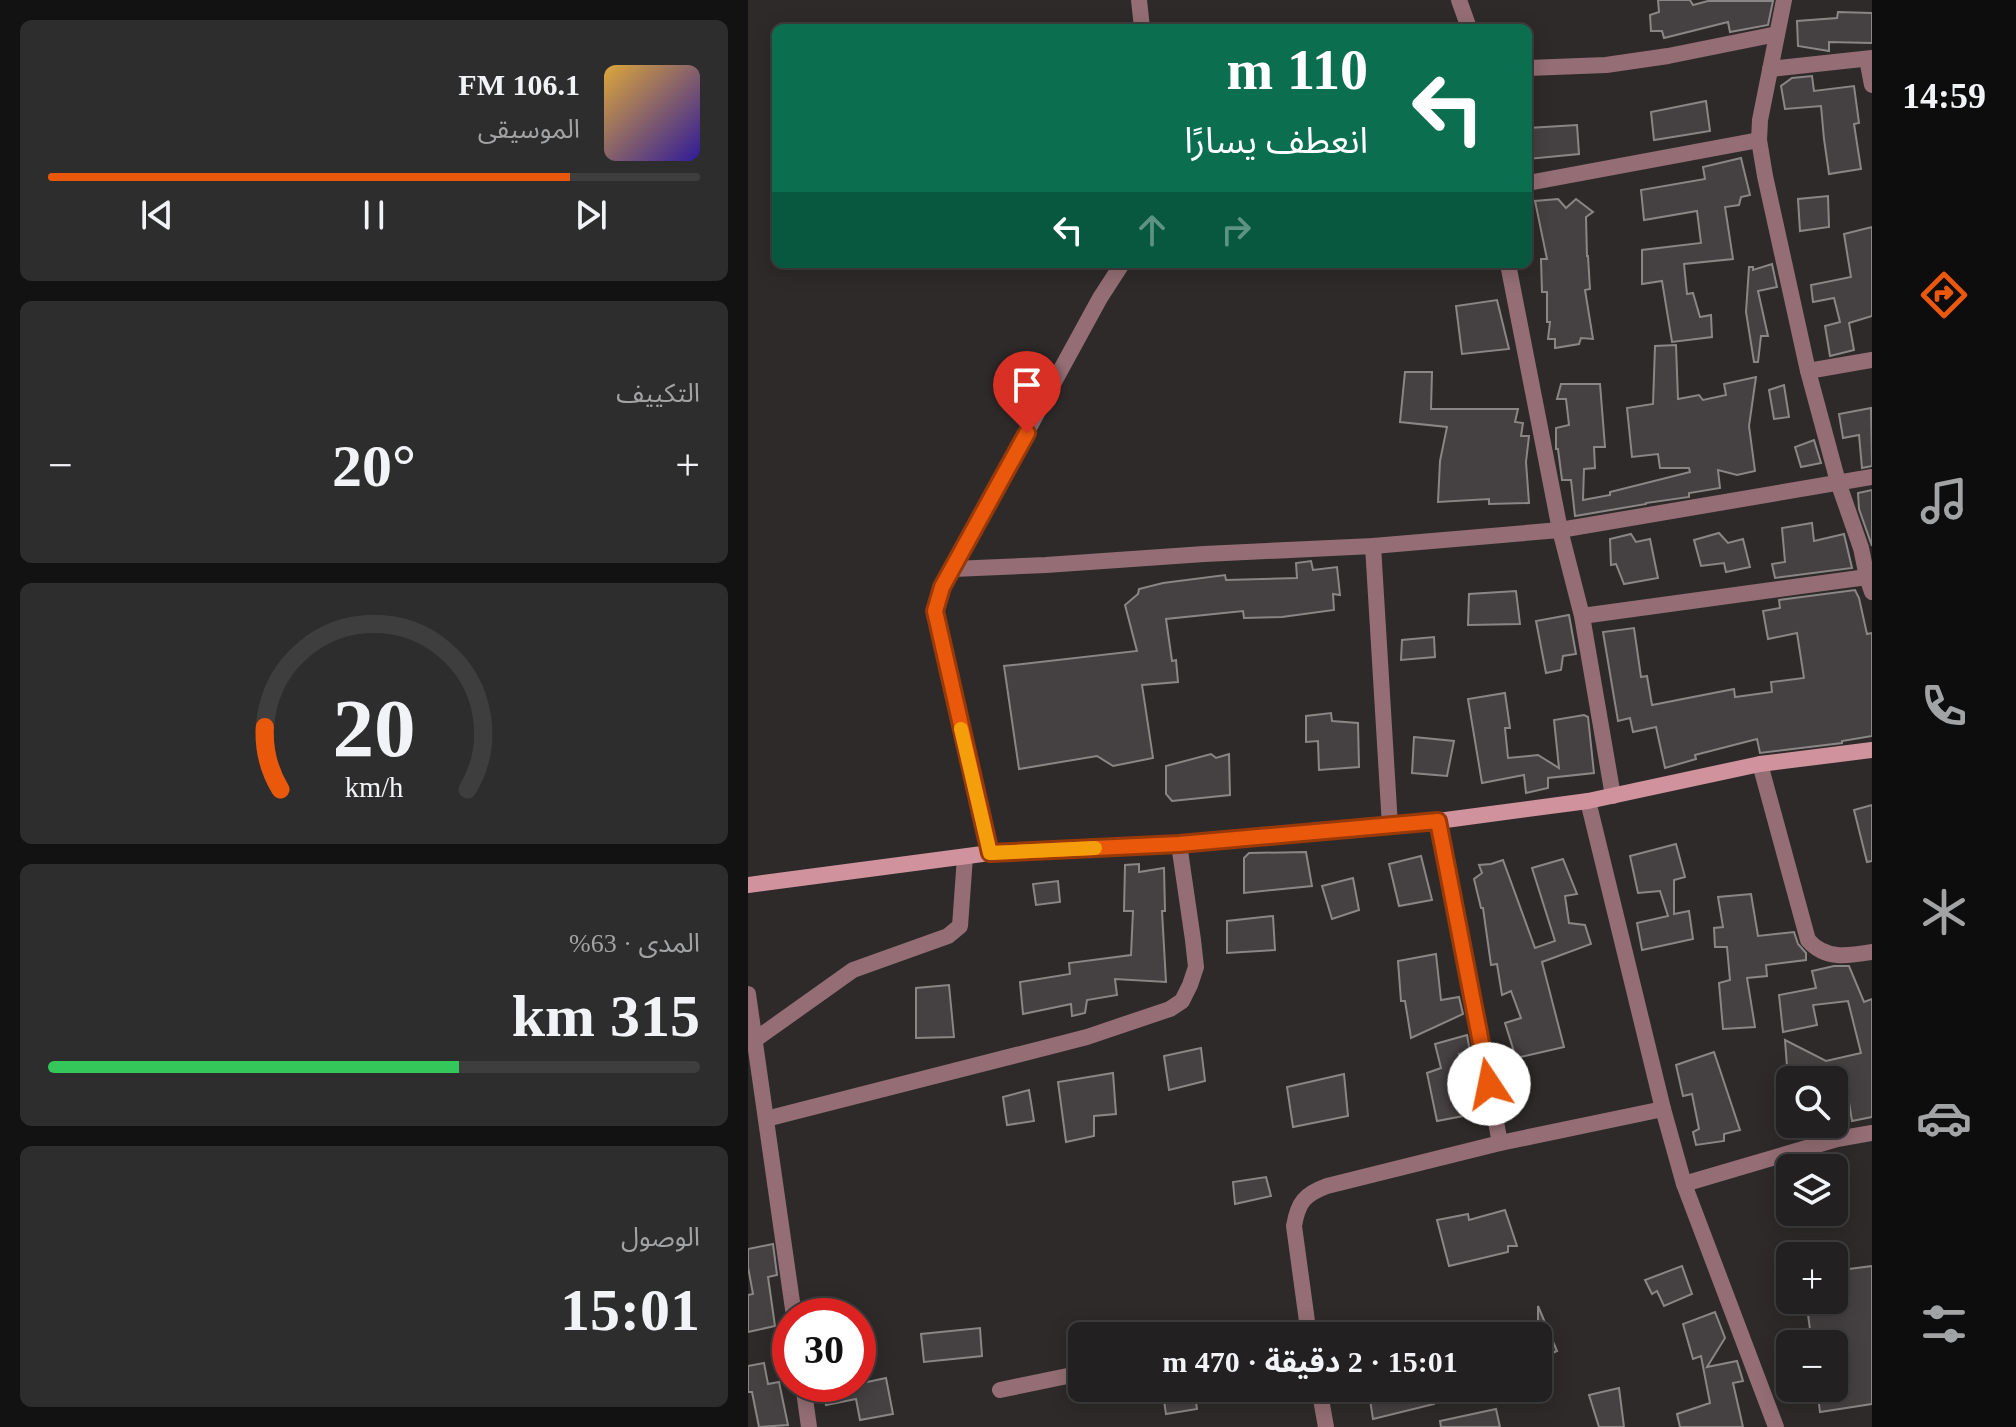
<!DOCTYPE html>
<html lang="ar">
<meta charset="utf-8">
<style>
:root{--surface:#222020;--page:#2e2d2d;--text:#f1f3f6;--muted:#a2a3a5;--line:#3f3e3e;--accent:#ea580c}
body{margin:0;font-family:"Times New Roman","Noto Sans Arabic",serif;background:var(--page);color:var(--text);direction:rtl;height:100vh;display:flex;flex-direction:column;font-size:30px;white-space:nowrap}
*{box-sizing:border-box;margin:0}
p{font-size:26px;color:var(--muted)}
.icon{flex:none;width:44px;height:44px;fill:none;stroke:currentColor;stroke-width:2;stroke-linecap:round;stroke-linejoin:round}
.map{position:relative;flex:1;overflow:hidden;direction:ltr}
.details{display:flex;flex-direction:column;gap:20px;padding:20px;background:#131212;width:748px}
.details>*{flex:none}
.guide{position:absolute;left:24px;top:24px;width:760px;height:244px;border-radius:12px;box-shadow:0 4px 20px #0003,0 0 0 2px var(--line);direction:rtl;background:#0b6e4f;color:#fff;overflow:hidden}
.fabs{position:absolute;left:1028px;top:1066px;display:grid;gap:16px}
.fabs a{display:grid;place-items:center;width:72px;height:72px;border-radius:12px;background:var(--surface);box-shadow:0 4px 20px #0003,0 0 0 2px var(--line);font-size:40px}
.speed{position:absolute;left:24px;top:1298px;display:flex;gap:16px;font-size:40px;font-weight:700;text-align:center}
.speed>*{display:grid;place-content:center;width:104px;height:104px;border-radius:50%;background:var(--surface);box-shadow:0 4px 20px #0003,0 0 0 2px var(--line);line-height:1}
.speed .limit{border:12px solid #d22;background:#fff;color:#111}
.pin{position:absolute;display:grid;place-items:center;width:68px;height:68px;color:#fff;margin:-82px -34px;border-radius:50% 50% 50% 0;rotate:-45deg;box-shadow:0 0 8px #0007}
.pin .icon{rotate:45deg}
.me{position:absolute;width:88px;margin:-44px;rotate:349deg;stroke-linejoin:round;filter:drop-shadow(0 0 6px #0008)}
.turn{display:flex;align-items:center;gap:28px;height:168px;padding:0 32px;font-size:36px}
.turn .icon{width:104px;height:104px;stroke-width:2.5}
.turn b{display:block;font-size:56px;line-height:68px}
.lanes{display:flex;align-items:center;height:76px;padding:0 32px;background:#0003;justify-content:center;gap:40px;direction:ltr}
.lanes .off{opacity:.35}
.big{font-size:60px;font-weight:700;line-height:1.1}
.details .widget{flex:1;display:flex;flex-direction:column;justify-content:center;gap:12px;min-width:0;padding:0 28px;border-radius:12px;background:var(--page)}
.details .dial{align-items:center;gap:0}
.dial svg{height:208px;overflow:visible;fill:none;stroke:var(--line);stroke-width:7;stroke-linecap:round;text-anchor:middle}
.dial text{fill:var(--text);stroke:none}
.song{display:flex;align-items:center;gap:24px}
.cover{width:96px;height:96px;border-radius:12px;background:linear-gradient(135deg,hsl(40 70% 55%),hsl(250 70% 35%))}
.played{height:8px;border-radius:4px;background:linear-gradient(90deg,var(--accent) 80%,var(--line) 80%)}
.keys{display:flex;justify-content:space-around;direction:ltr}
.heat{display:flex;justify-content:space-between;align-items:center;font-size:44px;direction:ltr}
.charge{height:12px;border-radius:6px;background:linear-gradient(90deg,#34c759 63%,var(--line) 0)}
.trip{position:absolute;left:320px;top:1322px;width:484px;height:80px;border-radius:12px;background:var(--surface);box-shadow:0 4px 20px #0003,0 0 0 2px var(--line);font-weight:700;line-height:80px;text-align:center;direction:rtl}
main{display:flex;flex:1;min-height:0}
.tab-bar{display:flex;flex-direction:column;width:144px;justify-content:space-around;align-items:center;background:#0e0d0d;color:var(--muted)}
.tab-bar .icon{width:56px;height:56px}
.tab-bar .active{color:var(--accent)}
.tab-bar b{font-size:36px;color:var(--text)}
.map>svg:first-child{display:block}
.building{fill:#454041;stroke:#8b8686;stroke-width:2}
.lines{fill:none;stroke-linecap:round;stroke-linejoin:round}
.street{stroke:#946e74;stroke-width:16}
.secondary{stroke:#d0939e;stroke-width:16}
.route-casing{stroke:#983908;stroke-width:20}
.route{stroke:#ea580c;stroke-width:14}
.slow{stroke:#f59e0b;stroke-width:14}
</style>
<main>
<nav class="tab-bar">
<b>14:59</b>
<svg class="icon active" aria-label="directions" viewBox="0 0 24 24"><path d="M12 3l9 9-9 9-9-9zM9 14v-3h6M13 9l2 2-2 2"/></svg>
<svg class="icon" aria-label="music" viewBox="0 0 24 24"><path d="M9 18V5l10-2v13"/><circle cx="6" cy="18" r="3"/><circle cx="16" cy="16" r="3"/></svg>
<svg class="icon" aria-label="phone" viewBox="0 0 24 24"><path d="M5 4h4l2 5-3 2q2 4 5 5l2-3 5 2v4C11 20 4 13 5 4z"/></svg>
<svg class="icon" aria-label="climate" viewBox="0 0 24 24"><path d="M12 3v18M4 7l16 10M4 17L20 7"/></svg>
<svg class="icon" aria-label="car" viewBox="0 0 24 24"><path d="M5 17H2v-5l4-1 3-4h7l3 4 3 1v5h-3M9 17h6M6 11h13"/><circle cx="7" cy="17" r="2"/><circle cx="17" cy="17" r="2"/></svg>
<svg class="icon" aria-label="filters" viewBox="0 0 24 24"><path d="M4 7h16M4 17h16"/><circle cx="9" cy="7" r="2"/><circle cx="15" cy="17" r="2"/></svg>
</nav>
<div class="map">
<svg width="1124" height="1427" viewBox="0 0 1124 1427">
<rect width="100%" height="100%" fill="#2e2a2a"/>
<g class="building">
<path d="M910,0H942L945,5L960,1H1025L1020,25L982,32L980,22L916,38L914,31H903L902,15L911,12Z"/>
<path d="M1090,12L1124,13V43L1081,42V51L1050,46L1049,21L1089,18Z"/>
<path d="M1064,76L1066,91L1106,86L1111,123L1106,124L1113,169L1081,174L1076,139L1073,106L1037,109L1033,86L1044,78Z"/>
<path d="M958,101L962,131L906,140L903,112Z"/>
<path d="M829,125L831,154L780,159V128Z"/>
<path d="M993,158L1002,195L993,197L991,205L977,207L985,259L936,264L939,294L945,293L952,317L963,315L964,337L924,342L914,281L894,284V250L953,243L949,211L896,220L893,190L957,179L955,167Z"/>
<path d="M1080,196L1081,227L1052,231L1050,199Z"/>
<path d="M810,199L818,208L828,199L845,212L838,217L839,256H840L842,289L837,290L845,339L833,338L831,344L807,348V339H800L802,322H799V292H794L793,259H799L787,201Z"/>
<path d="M1124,227V316L1101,323L1106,350L1082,356L1077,326L1092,322L1086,298L1065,302L1063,285L1103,277L1096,234Z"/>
<path d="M1024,264L1029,287L1010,291L1020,336H1013L1010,362H1006L998,312L1001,267H1005V270Z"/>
<path d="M749,300L761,349L714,354L708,306Z"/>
<path d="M928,345L930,399L951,395L955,400L978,395L976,384L1008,377L1001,426L1007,471L989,475L970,470L972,488L941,493V497L898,503V504L827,516L823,480H814L810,449H808V428L821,425L818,399H809L813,384H852L857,447H846L847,468L836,469L835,500L862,495V492L942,472L941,468H912L910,454L884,457L879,408L905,404L907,346Z"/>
<path d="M657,372H684L683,409H770L767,422L775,423L773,436H781L778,462L781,503L741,504V499L690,502L692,461L699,427L652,422Z"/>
<path d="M1036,385L1041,417L1026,419L1021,390Z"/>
<path d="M1123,408L1124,466L1114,468L1111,435L1095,438L1091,414Z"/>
<path d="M1066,440L1073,463L1053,467L1047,447Z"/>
<path d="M1124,490V546L1111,509L1110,493Z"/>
<path d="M1064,523L1066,541L1096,534L1104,568L1027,578L1024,564L1037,562L1034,528Z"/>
<path d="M971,533L980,543L995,539L1002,567L978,572L976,563L953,566L946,540Z"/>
<path d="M883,534L888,542L902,539L910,578L876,584L868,564L863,565L862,539Z"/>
<path d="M563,561L565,570L589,567L592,595L585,594L586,610L534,617L496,618L495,611L418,619L424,661L428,660L430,682L394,685L405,758L365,766L349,756L271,769L256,666L389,651L377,605L390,594L391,589L415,583L477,575L478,580L549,578L548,563Z"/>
<path d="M1107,590L1111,598L1119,634L1124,633V736L1094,741V743L1012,753L1009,739L947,755L948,759L917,768L908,727L885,732L882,718L870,721L855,632L886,628L893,677L899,676L904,705L986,689L987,697L1024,692L1023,682L1056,678L1049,633L1020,639L1015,611L1032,608L1031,600Z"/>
<path d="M768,591L772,624L720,625L721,594Z"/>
<path d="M821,615L828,654L815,656L813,670L798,673L788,621Z"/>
<path d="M686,637L687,657L653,660L654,640Z"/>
<path d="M757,693L762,728H757L760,758L790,755L811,768L806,720L836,715L840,717L846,773L800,778V788L778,793L776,775L734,783L720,699Z"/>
<path d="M583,713L584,721L610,723L611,767L571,770L570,741L558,742V716Z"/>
<path d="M666,737L706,741L699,776L664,773Z"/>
<path d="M463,754L468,758L481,754L482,795L424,801L418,794V766Z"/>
<path d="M1124,805V861L1119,862L1106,810Z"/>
<path d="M928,844L937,877L926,880V914L941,911L945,939L894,950L889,923L920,916L912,891L890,893L882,856Z"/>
<path d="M558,852L564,886L496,893V858L501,853Z"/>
<path d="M673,856L684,900L651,906L641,864Z"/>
<path d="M815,859L829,894L817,896L821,923L837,925L843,944L794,962L816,1047L768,1058L757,1023L773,1018L763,991L754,995L749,964L743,965L735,908H733L726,879L734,873L731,865L743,864L755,860L787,948L807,941L784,868Z"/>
<path d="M391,864V872L416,868L417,911H414L418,982L367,979L369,995L339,1000L337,1013L324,1016L323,1004L275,1014L272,982L322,974L321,963L383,955L385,911H376L377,865Z"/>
<path d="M605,878L611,910L584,919L574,886Z"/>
<path d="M310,881L312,902L288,905L285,884Z"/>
<path d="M1003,894L1010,936L1046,932L1050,944L1058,953V960L1018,965L1019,976L999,978L1007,1027L975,1029L971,983L982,980L979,947H967L966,928L975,927L970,897Z"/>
<path d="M525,916L527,950L479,953V921Z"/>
<path d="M688,954L693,1000L711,997L715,1014L663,1038L657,1001H653L650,961Z"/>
<path d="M1086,966H1101L1116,1002L1124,999V1117L1104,1121L1097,1077L1040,1080L1037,1040L1078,1061L1113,1053L1100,1001L1065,1005L1069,1025L1035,1032L1031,995L1068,988L1064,971Z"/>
<path d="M201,985L206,1037L168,1038V988Z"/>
<path d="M719,1035L722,1051L711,1054L726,1114L689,1121L679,1073L693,1068L687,1044Z"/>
<path d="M453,1048L457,1081L421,1090L416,1056Z"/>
<path d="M966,1052L992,1130L976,1134V1141L948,1145L945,1132L951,1129L944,1094L935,1096L928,1065Z"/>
<path d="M365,1073L368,1114L346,1116V1136L318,1142L310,1082Z"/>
<path d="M596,1074L600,1116L545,1127L539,1087Z"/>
<path d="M281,1090L286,1121L259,1125L255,1097Z"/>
<path d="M518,1177L523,1196L487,1204L485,1182Z"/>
<path d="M757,1210L769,1246H760V1252L701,1266L689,1220L720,1214L721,1220Z"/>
<path d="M25,1244L29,1275L20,1277L27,1326L0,1332V1295L5,1294L0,1267V1249Z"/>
<path d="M934,1266L944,1294L916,1306L909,1291L904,1294L897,1280Z"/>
<path d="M1124,1266V1404L1072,1412L1069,1388H1086V1344H1064L1058,1300H1086V1271Z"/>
<path d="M790,1306L809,1351L790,1360V1336H764L790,1324Z"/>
<path d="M967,1312L977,1338L959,1367L989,1361L995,1381L985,1383L995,1427H932L929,1414L962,1403L953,1356L945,1359L935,1324Z"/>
<path d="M232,1328L234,1356L176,1362L173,1334Z"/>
<path d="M16,1363L20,1384L31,1382L40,1425L11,1427L4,1392H0V1366Z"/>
<path d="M138,1378L145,1414L112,1420L108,1399L78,1405L75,1384H110Z"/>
<path d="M414,1388H446L449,1409L418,1414Z"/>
<path d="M630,1388H683L686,1404L625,1419L622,1400L632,1396Z"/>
<path d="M871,1388L876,1427H851L841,1395Z"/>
<path d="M748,1409L752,1427H693L692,1421Z"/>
</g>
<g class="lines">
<g class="street">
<path d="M391,0L394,28"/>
<path d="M711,0L721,28"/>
<path d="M1036,0L1012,120L1011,140L1017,176L1060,371L1090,482L1113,548L1119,577L1124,592"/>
<path d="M1119,59L1124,85"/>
<path d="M780,68L858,65L920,56L1029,34"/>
<path d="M1022,69L1124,58"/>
<path d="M780,183L1011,140"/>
<path d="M760,264L812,530L834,616L865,796"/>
<path d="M1060,371L1124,360"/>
<path d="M625,546L642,826"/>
<path d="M205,569L298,565L456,554L625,546L812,530L1124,477"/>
<path d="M834,616L1119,577"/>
<path d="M1012,764L1060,940C1077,960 1100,956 1124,952"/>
<path d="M840,801L915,1109L936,1184L1028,1427"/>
<path d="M690,821L752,1143"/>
<path d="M242,853L187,611L194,587L352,298L374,264"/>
<path d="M0,994L46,1316"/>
<path d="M8,1039L105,970L200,936L212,926L217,857"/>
<path d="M18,1119L339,1037L422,1009L434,1001L442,985L448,967L445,940L431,844"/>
<path d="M936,1184L1089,1139L1124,1133"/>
<path d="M515,1336L559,1326"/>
<path d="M561,1336L546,1226C550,1202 557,1194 579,1186L752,1143L915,1109"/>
<path d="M55,1384L61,1427"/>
<path d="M571,1388L578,1427"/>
<path d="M252,1390L334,1373"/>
</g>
<path class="secondary" d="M0,885L242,853L431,844L690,821L840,801L1012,764L1124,750"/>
</g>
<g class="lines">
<g class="route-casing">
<path id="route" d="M279,433L194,587L187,611L242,853L431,844L690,821L741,1084"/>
</g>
<use href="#route" class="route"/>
<path class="slow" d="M213,729L242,853L347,848"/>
</g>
</svg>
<div class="fabs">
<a><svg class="icon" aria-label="search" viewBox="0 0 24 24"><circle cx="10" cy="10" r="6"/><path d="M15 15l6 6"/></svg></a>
<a><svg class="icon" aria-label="layers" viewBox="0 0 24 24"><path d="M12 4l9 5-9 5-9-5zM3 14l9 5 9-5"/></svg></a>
<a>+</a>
<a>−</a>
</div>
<div class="speed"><div class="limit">30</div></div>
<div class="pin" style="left:279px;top:433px;background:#d93025"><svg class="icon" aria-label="arrive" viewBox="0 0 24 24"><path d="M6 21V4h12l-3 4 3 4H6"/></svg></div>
<svg class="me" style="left:741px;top:1084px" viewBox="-20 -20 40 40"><circle r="19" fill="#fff"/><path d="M0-13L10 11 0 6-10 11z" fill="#ea580c"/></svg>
<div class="trip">15:01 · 2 دقيقة · 470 m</div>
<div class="guide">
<div class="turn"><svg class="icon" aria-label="left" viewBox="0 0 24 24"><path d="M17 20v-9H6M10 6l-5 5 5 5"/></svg><div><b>110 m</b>انعطف يسارًا</div></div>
<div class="lanes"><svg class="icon" aria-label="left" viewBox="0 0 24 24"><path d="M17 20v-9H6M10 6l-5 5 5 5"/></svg><svg class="icon off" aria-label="ahead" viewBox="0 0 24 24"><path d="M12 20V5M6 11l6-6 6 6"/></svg><svg class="icon off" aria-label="right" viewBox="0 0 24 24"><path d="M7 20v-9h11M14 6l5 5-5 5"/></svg></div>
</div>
</div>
<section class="details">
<div class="widget">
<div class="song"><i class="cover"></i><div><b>106.1 FM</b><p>الموسيقى</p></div></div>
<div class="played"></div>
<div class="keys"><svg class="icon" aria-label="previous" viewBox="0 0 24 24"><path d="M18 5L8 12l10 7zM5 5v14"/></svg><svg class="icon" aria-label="pause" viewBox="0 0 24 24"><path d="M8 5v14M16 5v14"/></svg><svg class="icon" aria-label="next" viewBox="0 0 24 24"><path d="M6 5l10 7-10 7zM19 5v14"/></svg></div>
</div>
<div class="widget"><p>التكييف</p>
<div class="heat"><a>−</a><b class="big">20°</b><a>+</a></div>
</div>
<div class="widget dial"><svg viewBox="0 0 100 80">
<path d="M14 69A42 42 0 1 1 86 69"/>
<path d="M14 69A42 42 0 0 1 8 45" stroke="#ea580c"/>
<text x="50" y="56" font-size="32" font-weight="700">20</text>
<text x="50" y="72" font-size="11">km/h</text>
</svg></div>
<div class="widget"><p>المدى · 63%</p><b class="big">315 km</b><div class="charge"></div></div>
<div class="widget"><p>الوصول</p><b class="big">15:01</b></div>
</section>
</main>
